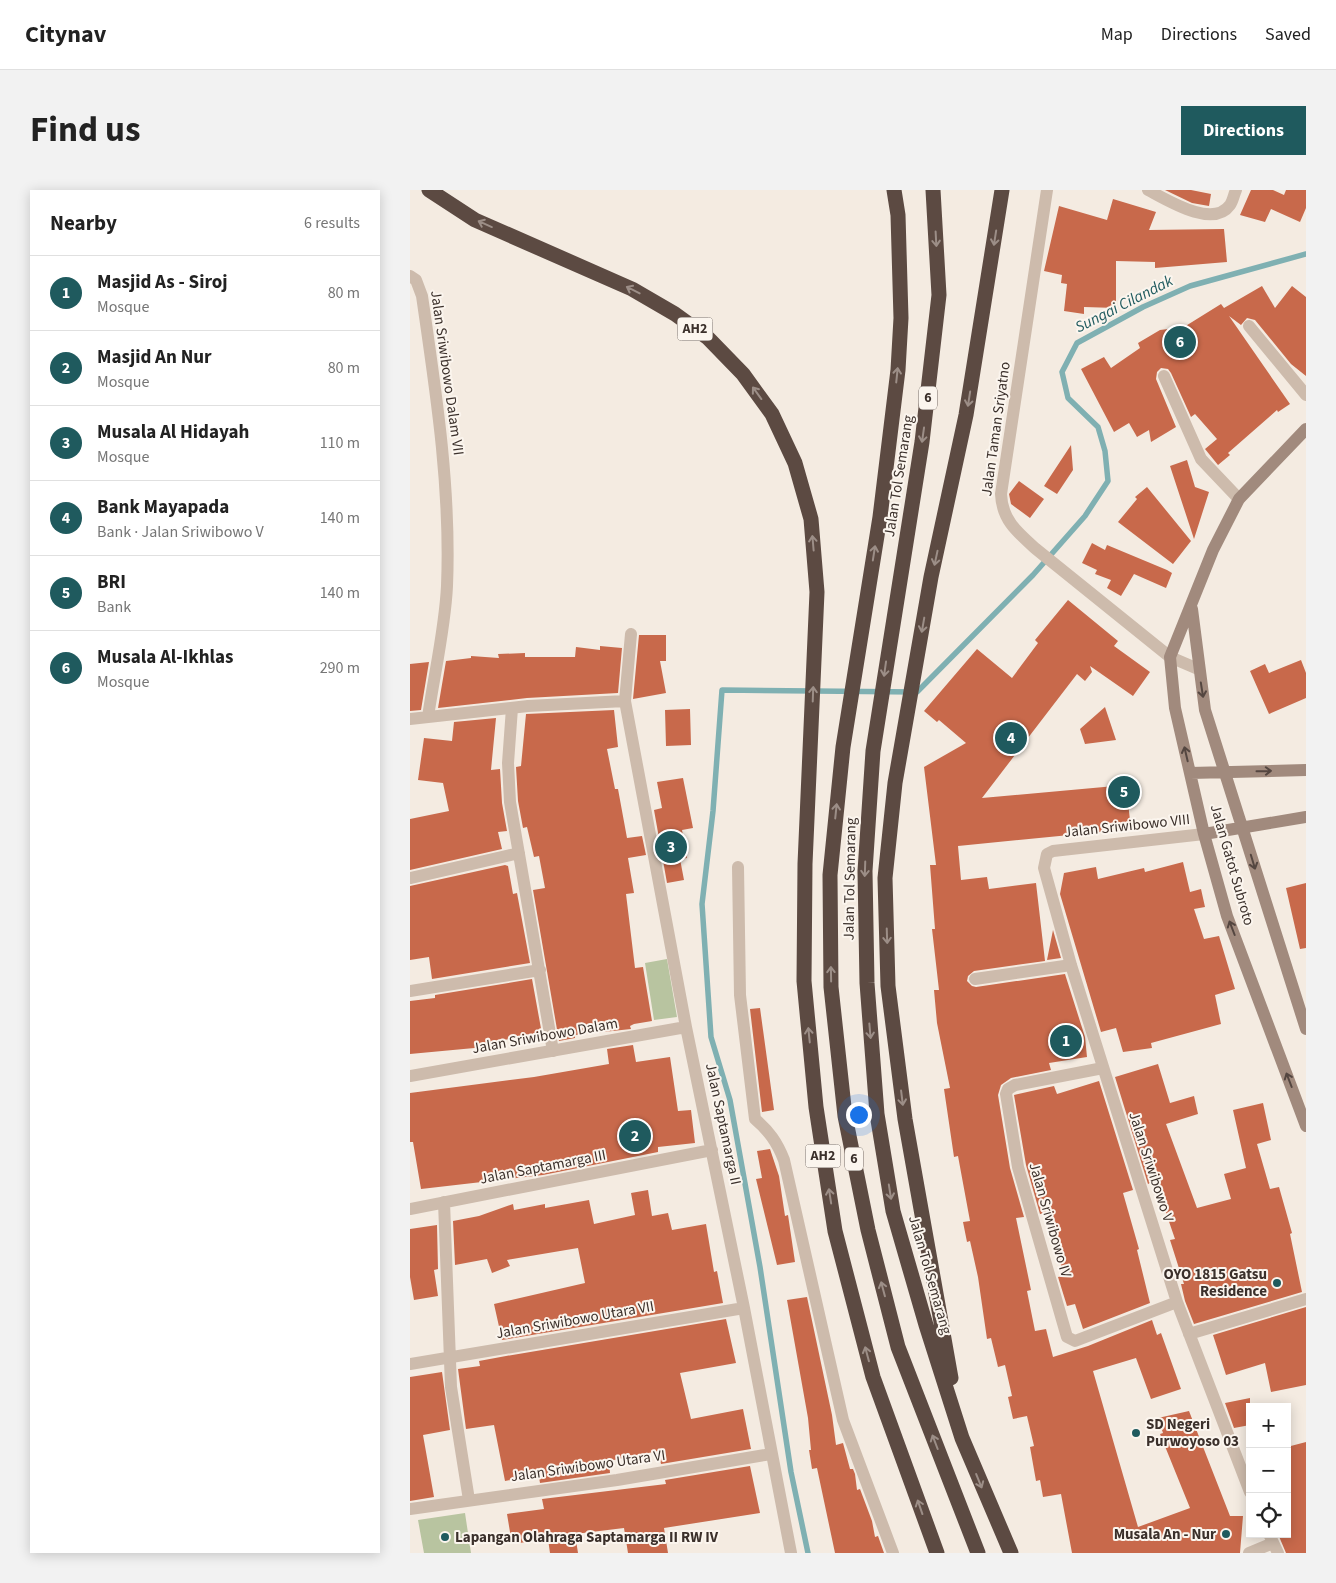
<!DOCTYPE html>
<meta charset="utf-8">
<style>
:root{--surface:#fff;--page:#f2f2f2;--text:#222;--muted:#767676;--line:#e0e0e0;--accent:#1f5a5e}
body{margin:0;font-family:"Source Sans 3",sans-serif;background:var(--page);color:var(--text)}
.controls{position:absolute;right:15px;bottom:15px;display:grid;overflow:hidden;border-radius:0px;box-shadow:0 2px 12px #0003}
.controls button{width:45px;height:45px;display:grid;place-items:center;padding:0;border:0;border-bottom:1px solid var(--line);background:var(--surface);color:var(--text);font:25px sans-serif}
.you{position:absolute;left:448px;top:924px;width:18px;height:18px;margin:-12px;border:4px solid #fff;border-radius:50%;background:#1a73e8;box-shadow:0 0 0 8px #1a73e833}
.badge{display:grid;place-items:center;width:32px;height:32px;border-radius:50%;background:var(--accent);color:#fff;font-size:16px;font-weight:700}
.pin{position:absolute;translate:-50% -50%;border:2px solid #fff;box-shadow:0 1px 5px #0006}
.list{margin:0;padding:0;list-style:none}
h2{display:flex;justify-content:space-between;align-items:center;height:65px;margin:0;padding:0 20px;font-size:21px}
h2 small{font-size:16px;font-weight:400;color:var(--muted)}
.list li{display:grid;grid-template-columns:32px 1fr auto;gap:15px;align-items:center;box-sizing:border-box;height:75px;padding:0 20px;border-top:1px solid var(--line)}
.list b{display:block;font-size:19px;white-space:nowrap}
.list p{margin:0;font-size:16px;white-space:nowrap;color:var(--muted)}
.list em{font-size:16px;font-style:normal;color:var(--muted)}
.icon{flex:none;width:28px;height:28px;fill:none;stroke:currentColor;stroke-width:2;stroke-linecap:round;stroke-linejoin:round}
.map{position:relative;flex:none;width:896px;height:1363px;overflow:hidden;border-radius:0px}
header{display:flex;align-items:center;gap:30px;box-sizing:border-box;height:70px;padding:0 25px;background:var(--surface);border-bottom:1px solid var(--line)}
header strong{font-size:24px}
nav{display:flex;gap:28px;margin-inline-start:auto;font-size:18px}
.intro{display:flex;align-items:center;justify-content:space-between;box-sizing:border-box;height:120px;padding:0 30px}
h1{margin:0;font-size:35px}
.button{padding:12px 22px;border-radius:0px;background:var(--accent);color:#fff;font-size:18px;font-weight:700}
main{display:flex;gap:30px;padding:0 30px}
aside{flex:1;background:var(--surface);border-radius:0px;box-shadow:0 2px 12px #0003}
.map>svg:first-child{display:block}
.green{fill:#b8c4a0}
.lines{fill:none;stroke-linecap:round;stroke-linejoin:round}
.stream{stroke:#7fb0b2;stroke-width:5.5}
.building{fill:#c8694b}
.street{stroke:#cdbbac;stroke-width:12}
.secondary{stroke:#a18a7d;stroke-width:12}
.highway{stroke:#5c4a42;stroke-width:15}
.oneway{stroke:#9c8e87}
.oneway2{stroke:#544640}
.poi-dot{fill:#1f5a5e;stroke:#fbf5ee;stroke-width:2}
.labels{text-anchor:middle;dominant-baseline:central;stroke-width:4;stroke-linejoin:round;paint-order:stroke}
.shield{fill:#fbf5ee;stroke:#756b66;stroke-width:1}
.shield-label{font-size:14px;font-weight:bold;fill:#3b302b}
.street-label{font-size:15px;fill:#3b302b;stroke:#fbf5ee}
.poi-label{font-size:15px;font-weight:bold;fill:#3b302b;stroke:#fbf5ee;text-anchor:end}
.water-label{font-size:16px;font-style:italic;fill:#1f5a5e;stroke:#fbf5ee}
</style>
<header>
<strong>Citynav</strong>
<nav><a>Map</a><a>Directions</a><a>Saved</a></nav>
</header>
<div class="intro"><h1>Find us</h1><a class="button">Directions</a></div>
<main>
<aside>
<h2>Nearby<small>6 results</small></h2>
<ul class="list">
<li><span class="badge">1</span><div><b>Masjid As - Siroj</b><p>Mosque</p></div><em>80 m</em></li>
<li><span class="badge">2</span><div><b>Masjid An Nur</b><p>Mosque</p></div><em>80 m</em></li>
<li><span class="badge">3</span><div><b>Musala Al Hidayah</b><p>Mosque</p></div><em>110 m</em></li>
<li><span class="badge">4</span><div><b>Bank Mayapada</b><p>Bank · Jalan Sriwibowo V</p></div><em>140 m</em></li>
<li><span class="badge">5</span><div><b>BRI</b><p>Bank</p></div><em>140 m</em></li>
<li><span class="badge">6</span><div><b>Musala Al-Ikhlas</b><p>Mosque</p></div><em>290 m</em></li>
</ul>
</aside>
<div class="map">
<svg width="896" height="1363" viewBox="0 0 896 1363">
<rect width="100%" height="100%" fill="#f4ebe1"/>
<path class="green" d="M257,769L267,827L244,830L235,773Z
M55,1323L61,1363H14L8,1330Z"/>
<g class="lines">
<path class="stream" d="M398,1363L381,1282L350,1077L320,910L301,847L292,714L303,621L312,500L507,502L623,385L675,326L698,291L695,261L688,237L658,208L652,182L667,153L733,117L780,96L896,64"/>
</g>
<path class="building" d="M755,0H781L801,4L799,16L782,13Z
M841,0H863L874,5L876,0H896V18L890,32L861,19L855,32L830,25Z
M703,9L746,22L739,40L814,39L817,72L745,78V72L706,71V118L674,117V124L654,121L657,94L651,93L652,85L634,81L649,16L697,30Z
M852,96L865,118L882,96L896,107V186L881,174L845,130L837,128L831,135L819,126L880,214L868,222L867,220L818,263L820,265L808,275L795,259L807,249L785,224L781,227L761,183L758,179L751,178L747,182L746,189L766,237L741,252L739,240L727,247L719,233L704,242L671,179L694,167L701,178L730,158L728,153L750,140L774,137L811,114L814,118Z
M661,255L663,280L647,304L634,296Z
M777,270L785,297L799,302L784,349L760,276Z
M609,291L634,309L620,328L601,314L599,304Z
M737,297L781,351L763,374L708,332L727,309L725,307Z
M682,353L695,360L697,355L757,380L762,383L756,398L724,384L711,406L697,398L701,390L685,384L687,380L672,373Z
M658,410L708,451L704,456L740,482L723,506L680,476L682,482L675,491L667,484L572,608L716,595L721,639L548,656L551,690L577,687L579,699L626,693L635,771L564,781L558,786L557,791L562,796L566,797L655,784L675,847L677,867L639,873L641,880L601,888L591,895L588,905L600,978L614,1027L606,1028L621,1100L617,1101L625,1141L636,1139L643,1167L678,1156L742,1130L747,1145L751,1143L771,1199L741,1209L726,1168L683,1181L728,1337L780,1318L750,1244L753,1243L748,1228L779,1221L820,1326H833L830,1363H662L651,1304L633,1307L630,1290L626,1291L620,1257L624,1256L617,1226L603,1229L598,1207L602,1206L595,1175L588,1177L581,1148L577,1149L568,1087L560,1051L557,1052L553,1032L560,1031L548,966L544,967L534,899L540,898L527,833L524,800H529L522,739H525L520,675H526L514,577L556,553L529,530L527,532L514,521L567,459L602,488L628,453L625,450Z
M229,445H256V471H250L256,503L223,509Z
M190,456L212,458L208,503L117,508L28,518L36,471L61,468V466L89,468L88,464L115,463V467H165L166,457L190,460Z
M891,470L896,483V508L859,524L840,481L855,474L859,483Z
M19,472L11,520L0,521V474Z
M695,517L706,550L675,554L670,539Z
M280,519L281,555L256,556L255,520Z
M204,520L208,557L197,559L205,599H208L217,648L232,646L236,665L218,668L224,703L216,704L225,778L233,777L242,831L224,834L220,836L221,839L165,845V848L149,851L123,700L135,698L129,666L124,667L117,637L113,638L108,611L106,577L111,576L116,524Z
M86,528L81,580L90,579L92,613L97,641L88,642L92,659L0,680V629L39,621L33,593L8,590L14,548L42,551L44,532Z
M273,588L283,638L272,640L277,668L270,669L274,690L257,693L244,620L252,618L247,592Z
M773,672L780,702L791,699L795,717L784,719L794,749L809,746L825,799L805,805L811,834L741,853L742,858L713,862L706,838L691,842L650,704L654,683L686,677L688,689L734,678L735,682Z
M95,675L98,676L103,704L107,703L120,773L22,789L19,767L0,770V696Z
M896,693V758L890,759L876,698Z
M643,740L651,768L637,770Z
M122,789L132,844L74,853L75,857L0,864V811L25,808V805Z
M350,818L364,920L352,922L340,819Z
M223,855L226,872L260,867L268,921L281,920L285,953L248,957V962L133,985L11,999L3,952H0V903L124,887L199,874L197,859Z
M748,874L760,913L784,906L788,924L756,934L787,1018L821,1009L814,984L836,978L823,920L853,913L861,950L847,954L860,999L869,997L882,1043L880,1044L892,1102L784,1134L775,1111L771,1094H774L760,1050L765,1049L745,991L738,994L705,887Z
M689,891L723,1000L713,1003L729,1059L727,1060L740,1113L673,1139L665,1114L657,1116L648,1087L653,1086L646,1049L639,1023L630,1024L616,975L604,905L644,896L647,904Z
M360,959L369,986L375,1026L378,1025L385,1072L367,1075L346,989L352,988L347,961Z
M238,1000L242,1026L258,1023L262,1040L296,1034L304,1082L307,1081L313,1113L92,1150L84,1114L175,1093L168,1058L97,1070L100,1076L82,1083L77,1069L45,1075L43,1031L69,1026L103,1014L104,1020L135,1014V1018L179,1010L184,1034L225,1025L221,1003Z
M27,1035L28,1079L24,1080L28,1106L4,1110L0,1087V1039Z
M397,1107L422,1225L426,1255L433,1253L440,1279H443L445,1284L447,1300L450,1299L462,1331L465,1347L468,1346L474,1363H425L407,1278L402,1279L399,1260H401L398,1228L377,1110Z
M896,1117V1195L861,1202L855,1173L816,1185L803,1145Z
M316,1129L326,1173L270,1183L281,1229L333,1219L341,1259L251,1274L248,1261L199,1271L200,1283L130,1293L129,1287L123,1286L95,1291L84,1235L56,1239L48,1179L70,1176L69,1171L96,1166Z
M32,1182L40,1240L13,1245L24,1307L0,1311V1187Z
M840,1208V1235L824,1238L815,1213Z
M896,1252V1363H876L868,1344H877V1257Z
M340,1276L350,1323L254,1338L258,1363H218L214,1338L165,1344L168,1363H140L138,1349L102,1354L97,1324L134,1319L132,1309L256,1294L255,1290Z"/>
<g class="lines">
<path class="street" d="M637,0L591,304C592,330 607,342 626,359L760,467L788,479
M738,0C757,10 803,39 820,15C823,11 824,4 826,0
M0,86L6,90L12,106C26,202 41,299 37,396C35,439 24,485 18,527
M839,136L896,205
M754,186L791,269L829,309
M221,444L215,511L276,837L334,1118L381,1363
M102,518L98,573L100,612L143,861
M0,529L118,516L215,511
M794,644L643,661L637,664L634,678L661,775L767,1112L840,1302
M328,677L330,805L345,929C359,941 367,952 374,970L433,1230L483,1363
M1,688L109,663
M565,789L661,775
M0,801L130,780
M693,878L605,895L598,899L596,904L608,977L657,1147L665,1151L767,1112
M0,886L276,837
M34,1012L41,1197L59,1310
M0,1019L302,960
M779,1144L896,1109
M0,1174L334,1118
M0,1319L207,1290L361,1264
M859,1344L868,1363
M839,1363L863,1353"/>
<path class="secondary" d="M896,239L829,309L803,360L760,467L765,518L794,644L817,726L896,936
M782,419L795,520L896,839
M780,583L896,580
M794,644L896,627"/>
<path class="highway" d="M19,0L65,30L222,99L265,124L298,148L333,184L362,224L385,273L401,329L407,402L395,674L394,791L406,917L425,1041L463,1187L527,1363
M484,0L488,25L491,128L488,180L470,327L433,557L420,685L421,797L435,926L458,1040L488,1157L568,1363
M523,0L529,105L512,252L463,561L455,681L457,793L467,924L483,1021L516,1135L552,1248L601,1363
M541,1188L495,929L478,796L475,688L485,593L521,387L556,225L592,0"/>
</g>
<defs><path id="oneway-shaft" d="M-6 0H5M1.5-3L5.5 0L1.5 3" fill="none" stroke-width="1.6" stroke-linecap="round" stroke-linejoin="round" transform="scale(1.25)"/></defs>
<g class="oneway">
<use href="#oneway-shaft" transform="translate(75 34) rotate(-156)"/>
<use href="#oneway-shaft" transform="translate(585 48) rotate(99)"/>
<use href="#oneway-shaft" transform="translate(526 49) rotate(87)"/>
<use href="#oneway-shaft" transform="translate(223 100) rotate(-153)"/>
<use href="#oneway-shaft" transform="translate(487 185) rotate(-84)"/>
<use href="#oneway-shaft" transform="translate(347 203) rotate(-126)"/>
<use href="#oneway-shaft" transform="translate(559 209) rotate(99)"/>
<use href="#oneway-shaft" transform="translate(513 245) rotate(98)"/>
<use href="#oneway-shaft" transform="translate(403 353) rotate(-95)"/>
<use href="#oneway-shaft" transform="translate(464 363) rotate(-81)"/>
<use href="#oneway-shaft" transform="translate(526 368) rotate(102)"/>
<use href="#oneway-shaft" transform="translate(513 435) rotate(100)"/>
<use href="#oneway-shaft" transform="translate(475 479) rotate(98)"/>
<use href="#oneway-shaft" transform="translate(403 504) rotate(-88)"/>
<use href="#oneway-shaft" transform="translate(426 621) rotate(-84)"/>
<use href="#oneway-shaft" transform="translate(455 679) rotate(92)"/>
<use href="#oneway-shaft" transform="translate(477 746) rotate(88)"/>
<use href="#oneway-shaft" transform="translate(421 784) rotate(-91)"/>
<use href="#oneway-shaft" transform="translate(460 841) rotate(85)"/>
<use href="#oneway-shaft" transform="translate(399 845) rotate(-96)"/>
<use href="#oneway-shaft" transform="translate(492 908) rotate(83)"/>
<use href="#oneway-shaft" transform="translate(480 1002) rotate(81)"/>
<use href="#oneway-shaft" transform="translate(420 1006) rotate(-99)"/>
<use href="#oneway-shaft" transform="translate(473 1099) rotate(-105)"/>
<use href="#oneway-shaft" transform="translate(457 1164) rotate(-105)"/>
<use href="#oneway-shaft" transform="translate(525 1252) rotate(-111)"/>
<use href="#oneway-shaft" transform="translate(569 1291) rotate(68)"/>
<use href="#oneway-shaft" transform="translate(510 1317) rotate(-109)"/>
</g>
<g class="oneway2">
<use href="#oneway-shaft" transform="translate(792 500) rotate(81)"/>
<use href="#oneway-shaft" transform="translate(776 564) rotate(-103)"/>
<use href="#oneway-shaft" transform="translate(854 581) rotate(-1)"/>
<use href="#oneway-shaft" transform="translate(843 672) rotate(73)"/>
<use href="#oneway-shaft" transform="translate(822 738) rotate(-111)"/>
<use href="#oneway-shaft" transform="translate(879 890) rotate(-111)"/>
</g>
<g class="poi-dot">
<circle cx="867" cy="1093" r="5"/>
<circle cx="726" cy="1243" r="5"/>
<circle cx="816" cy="1344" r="5"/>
<circle cx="35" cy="1347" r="5"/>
</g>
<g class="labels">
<g class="shield">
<rect x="267.5" y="127.5" width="35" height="23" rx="4"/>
<rect x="509" y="196.5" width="18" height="23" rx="4"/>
<rect x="395.5" y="954.5" width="35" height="23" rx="4"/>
<rect x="435" y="957.5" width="18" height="23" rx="4"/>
</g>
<g class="shield-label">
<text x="285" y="139">AH2</text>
<text x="518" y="208">6</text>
<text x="413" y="966">AH2</text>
<text x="444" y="969">6</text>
</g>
<g class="street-label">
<text transform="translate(37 183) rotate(82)">Jalan Sriwibowo Dalam VII</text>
<text transform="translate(586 239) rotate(-82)">Jalan Taman Sriyatno</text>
<text transform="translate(489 286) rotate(-81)">Jalan Tol Semarang</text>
<text transform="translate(717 636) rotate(-6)">Jalan Sriwibowo VIII</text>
<text transform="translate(822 675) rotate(74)">Jalan Gatot Subroto</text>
<text transform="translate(440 689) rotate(-89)">Jalan Tol Semarang</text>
<text transform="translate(135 846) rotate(-10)">Jalan Sriwibowo Dalam</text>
<text transform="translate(313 934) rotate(78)">Jalan Saptamarga II</text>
<text transform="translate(133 977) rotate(-11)">Jalan Saptamarga III</text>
<text transform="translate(741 977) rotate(72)">Jalan Sriwibowo V</text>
<text transform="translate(640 1030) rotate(74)">Jalan Sriwibowo IV</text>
<text transform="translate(520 1085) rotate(74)">Jalan Tol Semarang</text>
<text transform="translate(165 1130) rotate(-10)">Jalan Sriwibowo Utara VII</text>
<text transform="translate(178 1276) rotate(-8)">Jalan Sriwibowo Utara VI</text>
</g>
<g class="poi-label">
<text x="857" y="1084">OYO 1815 Gatsu<tspan x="857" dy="17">Residence</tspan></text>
<text x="736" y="1234" text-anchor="start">SD Negeri<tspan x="736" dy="17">Purwoyoso 03</tspan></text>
<text x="806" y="1344">Musala An - Nur</text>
<text x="45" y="1347" text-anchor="start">Lapangan Olahraga Saptamarga II RW IV</text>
</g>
<g class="water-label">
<text transform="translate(714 114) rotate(-27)">Sungai Cilandak</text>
</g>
</g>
</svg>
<div class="controls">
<button>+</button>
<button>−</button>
<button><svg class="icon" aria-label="locate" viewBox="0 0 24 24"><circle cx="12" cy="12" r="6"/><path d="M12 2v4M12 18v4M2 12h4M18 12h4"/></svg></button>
</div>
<div class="you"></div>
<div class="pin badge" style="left:656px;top:851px">1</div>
<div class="pin badge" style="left:225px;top:946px">2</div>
<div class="pin badge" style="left:261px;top:657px">3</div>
<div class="pin badge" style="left:601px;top:548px">4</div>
<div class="pin badge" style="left:714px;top:602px">5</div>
<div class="pin badge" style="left:770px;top:152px">6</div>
</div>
</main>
